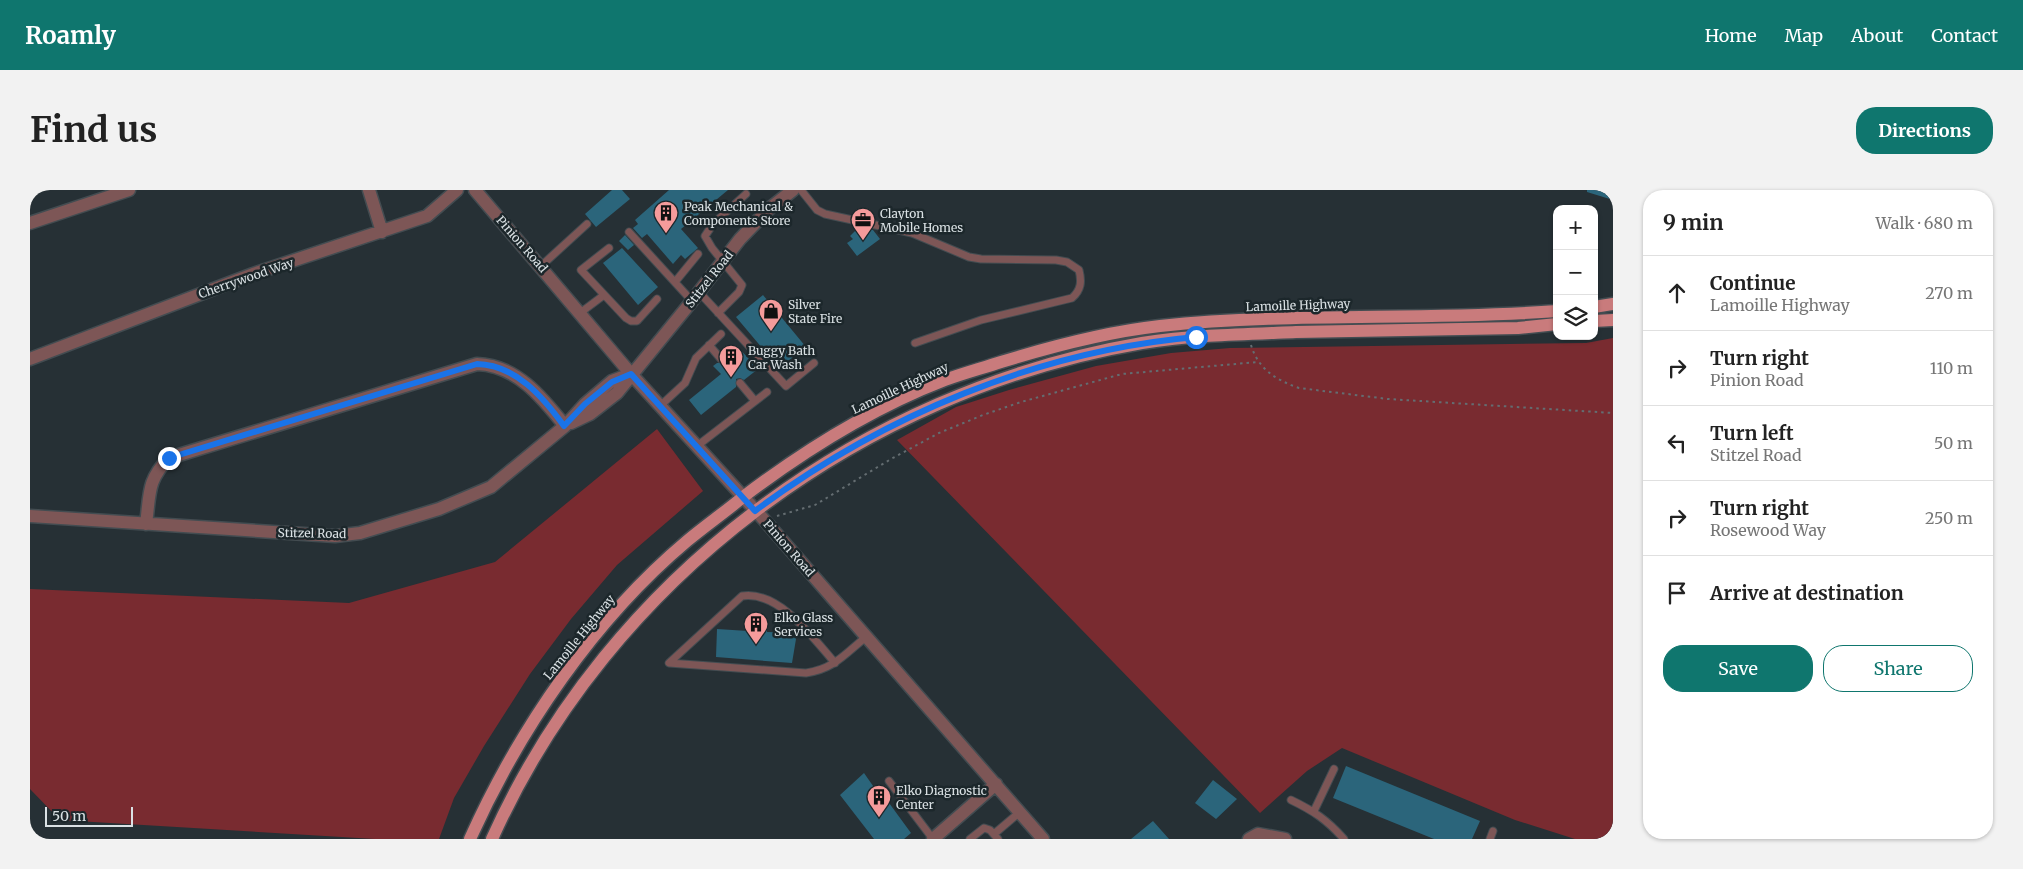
<!DOCTYPE html>
<meta charset="utf-8">
<style>
:root{--surface:#fff;--page:#f2f2f2;--text:#222;--muted:#767676;--line:#e0e0e0;--accent:#0f766e}
body{margin:0;font-family:Merriweather,serif;background:var(--page);color:var(--text)}
.controls{position:absolute;right:15px;top:15px;display:grid;overflow:hidden;border-radius:10px;box-shadow:0 1px 4px #0004}
.controls button{width:45px;height:45px;display:grid;place-items:center;padding:0;border:0;border-bottom:1px solid var(--line);background:var(--surface);color:var(--text);font:25px sans-serif}
.scale{position:absolute;left:15px;bottom:12px;width:88px;box-sizing:border-box;padding-left:5px;border:2px solid #dae1e4;border-top:0;font-size:14px;line-height:18px;white-space:nowrap;color:#dae1e4;-webkit-text-stroke:4px #1c272b;paint-order:stroke}
.stop{position:absolute;width:15px;height:15px;margin:-11px;border:4px solid #1a73e8;border-radius:50%;background:#fff}
.stop.end{background:#1a73e8;border-color:#fff;box-shadow:0 1px 5px #0008}
.list{margin:0;padding:0;list-style:none}
h2{display:flex;justify-content:space-between;align-items:center;height:65px;margin:0;padding:0 20px;font-size:21px}
h2 small{font-size:16px;font-weight:400;color:var(--muted)}
.list li{display:grid;grid-template-columns:32px 1fr auto;gap:15px;align-items:center;box-sizing:border-box;height:75px;padding:0 20px;border-top:1px solid var(--line)}
.list b{display:block;font-size:19px;white-space:nowrap}
.list p{margin:0;font-size:16px;white-space:nowrap;color:var(--muted)}
.list em{font-size:16px;font-style:normal;color:var(--muted)}
.actions{display:flex;gap:10px;padding:15px 20px}
.actions a{flex:1;padding:11px 0;border:1px solid var(--accent);border-radius:20px;text-align:center;font-size:18px;color:var(--accent)}
.actions .main{background:var(--accent);color:#fff}
.icon{flex:none;width:28px;height:28px;fill:none;stroke:currentColor;stroke-width:2;stroke-linecap:round;stroke-linejoin:round}
.map{position:relative;flex:none;width:1583px;height:649px;overflow:hidden;border-radius:20px}
header{display:flex;align-items:center;gap:30px;box-sizing:border-box;height:70px;padding:0 25px;background:var(--accent);color:#fff}
header strong{font-size:24px}
nav{display:flex;gap:28px;margin-inline-start:auto;font-size:18px}
.intro{display:flex;align-items:center;justify-content:space-between;box-sizing:border-box;height:120px;padding:0 30px}
h1{margin:0;font-size:35px}
.button{padding:12px 22px;border-radius:20px;background:var(--accent);color:#fff;font-size:18px;font-weight:700}
main{display:flex;gap:30px;padding:0 30px}
aside{flex:1;background:var(--surface);border-radius:20px;box-shadow:0 1px 4px #0004}
.map>svg:first-child{display:block}
.green{fill:#792b30}
.building{fill:#2b657b}
.lines{fill:none;stroke-linecap:round;stroke-linejoin:round}
.lane-casing{stroke:#434c51;stroke-width:9}
.street-casing{stroke:#434c51;stroke-width:15}
.primary-casing{stroke:#434c51;stroke-width:15}
.path{stroke:#646d71;stroke-width:2;stroke-dasharray:2.5 4;stroke-linecap:butt}
.lane{stroke:#7d5656;stroke-width:7}
.street{stroke:#7d5656;stroke-width:12}
.primary{stroke:#c97b7c;stroke-width:12}
.route{stroke:#1a73e8;stroke-width:6}
.labels{text-anchor:middle;dominant-baseline:central;stroke-width:5;stroke-linejoin:round;paint-order:stroke}
.poi-label{font-size:12px;fill:#dae1e4;stroke:#1c272b;text-anchor:start}
.street-label{font-size:12px;fill:#dae1e4;stroke:#1c272b}
</style>
<header>
<strong>Roamly</strong>
<nav><a>Home</a><a>Map</a><a>About</a><a>Contact</a></nav>
</header>
<div class="intro"><h1>Find us</h1><a class="button">Directions</a></div>
<main>
<div class="map">
<svg width="1583" height="649" viewBox="0 0 1583 649">
<rect width="100%" height="100%" fill="#263035"/>
<path class="green" d="M1583,148V649H1545L1485,630L1312,558L1277,581L1230,623L867,250L926,217L979,200L1066,176L1141,163L1200,158L1556,153Z
M627,239L673,301L587,375L541,429L500,484L454,556L424,608L409,649H345L30,630L0,599V399L319,413L465,372Z"/>
<path class="building" d="M582,0H592L600,9L566,37L555,24Z
M639,0H698L651,39L668,58L655,69L651,65L643,74L617,44L612,48L603,38L608,34L605,30Z
M1557,0H1583V10L1557,2Z
M829,37L832,40L835,38L843,40L850,49L827,66L817,53L823,49L820,46Z
M595,45L604,55L598,60L589,51Z
M592,58L628,97L608,115L573,73Z
M733,105L776,157L749,178L706,127Z
M708,157L728,179L714,190L710,188L706,189V197L671,225L659,210L691,184L683,176L687,173H694L696,170L695,166Z
M718,430L737,431V442L767,443L762,473L686,467L687,439L718,441Z
M1316,576L1450,631L1442,649H1404L1303,608Z
M834,583L848,603L851,602L881,643L874,649H844L810,605Z
M1183,590L1207,609L1186,629L1165,613Z
M1123,631L1139,649H1101Z"/>
<g class="lines">
<defs>
<path id="lane" d="M771,0L787,20L795,24L882,43L939,67L951,69L1026,70L1037,72L1049,80C1052,92 1051,100 1042,108L951,130L885,153
M599,42L662,111
M579,58L551,80L596,128L601,131H607L627,109
M511,76L557,34
M645,92L668,64
M669,102L756,196L784,173
M550,123L574,105
M688,123L709,102L712,95L682,58L675,46L683,34L716,4
M679,155L691,169
M710,193L725,211
M630,216L655,193L666,168L691,144
M667,256L737,202
M805,473C784,449 749,400 712,406L639,473L776,483C804,479 815,464 836,447
M859,591L903,649
M1261,610C1284,621 1297,630 1314,649
M1284,621L1304,579
M964,644L990,622
M940,649L954,638L960,640L968,649
M1460,649L1463,641"/>
<path id="street" d="M339,0L352,42
M445,0L601,184L737,333L1013,649
M0,33L99,0
M0,169L223,84L397,26L427,0
M541,233L560,224L587,203L662,111L710,49L739,19L763,0
M0,326L305,346L330,343L409,319L461,297L535,236L555,214L582,191L601,184
M116,334C120,304 117,290 139,268L447,174C486,175 512,207 535,236
M903,649L966,594
M1219,649L1228,644L1255,649"/>
<path id="primary" d="M1564,117L1583,114
M1564,131L1583,130
M440,649C489,540 564,429 657,351C675,336 695,322 713,307C775,260 842,218 915,190C934,183 953,178 971,172C1023,156 1076,142 1130,136C1262,122 1395,131 1527,121
M462,649C579,388 831,201 1112,153C1163,145 1214,144 1266,142C1340,140 1414,139 1488,138L1527,134"/>
</defs>
<use href="#lane" class="lane-casing"/>
<use href="#street" class="street-casing"/>
<use href="#primary" class="primary-casing"/>
<path class="path" d="M1221,155C1228,179 1246,190 1269,198L1358,209L1583,223
M747,326L785,315L861,269L909,243L953,225L991,212L1092,184L1228,172"/>
<use href="#lane" class="lane"/>
<use href="#street" class="street"/>
<use href="#primary" class="primary"/>
</g>
<g class="lines">
<path class="route" d="M139,268L447,174C486,175 513,207 534,236L555,214L582,192L601,184L725,321C852,226 1007,161 1166,147"/>
</g>
<defs>
<symbol id="building-pin" viewBox="-11 -11 22 30"><path d="M0 17L-7.5 6A9.5 9.5 0 1 1 7.5 6Z" fill="#f59b9b" stroke="#1c272b"/><path d="M-4-6H4V6H1V3H-1V6H-4ZM-2.5-4.3h1.7v1.8h-1.7ZM.8-4.3h1.7v1.8H.8ZM-2.5-1h1.7V.8h-1.7ZM.8-1h1.7V.8H.8Z" fill="#111"/></symbol>
<symbol id="office-pin" viewBox="-11 -11 22 30"><path d="M0 17L-7.5 6A9.5 9.5 0 1 1 7.5 6Z" fill="#f59b9b" stroke="#1c272b"/><path d="M-6-3h4V-5.5h4V-3h4V5H-6ZM-1-4.5V-3h2v-1.5ZM-6 0V1H6V0Z" fill="#111"/></symbol>
<symbol id="shop-pin" viewBox="-11 -11 22 30"><path d="M0 17L-7.5 6A9.5 9.5 0 1 1 7.5 6Z" fill="#f59b9b" stroke="#1c272b"/><path d="M-5-2.5h2.3a2.7 3.5 0 0 1 5.4 0H5L5.5 6h-11ZM-1.5-2.5h3a1.5 2.3 0 0 0-3 0Z" fill="#111"/></symbol>
</defs>
<g fill-rule="evenodd">
<use href="#building-pin" x="622" y="9" width="28" height="38"/>
<use href="#office-pin" x="819" y="16" width="28" height="38"/>
<use href="#shop-pin" x="727" y="107" width="28" height="38"/>
<use href="#building-pin" x="687" y="153" width="28" height="38"/>
<use href="#building-pin" x="712" y="420" width="28" height="38"/>
<use href="#building-pin" x="835" y="593" width="28" height="38"/>
</g>
<g class="labels">
<g class="poi-label">
<text x="654" y="16">Peak Mechanical &amp;<tspan x="654" dy="14">Components Store</tspan></text>
<text x="850" y="23">Clayton<tspan x="850" dy="14">Mobile Homes</tspan></text>
<text x="758" y="114">Silver<tspan x="758" dy="14">State Fire</tspan></text>
<text x="718" y="160">Buggy Bath<tspan x="718" dy="14">Car Wash</tspan></text>
<text x="744" y="427">Elko Glass<tspan x="744" dy="14">Services</tspan></text>
<text x="866" y="600">Elko Diagnostic<tspan x="866" dy="14">Center</tspan></text>
</g>
<g class="street-label">
<text transform="translate(492 54) rotate(49)">Pinion Road</text>
<text transform="translate(216 88) rotate(-19)">Cherrywood Way</text>
<text transform="translate(679 89) rotate(-52)">Stitzel Road</text>
<text transform="translate(1268 115) rotate(-2)">Lamoille Highway</text>
<text transform="translate(870 198) rotate(-25)">Lamoille Highway</text>
<text transform="translate(282 343) rotate(1)">Stitzel Road</text>
<text transform="translate(759 358) rotate(49)">Pinion Road</text>
<text transform="translate(549 447) rotate(-51)">Lamoille Highway</text>
</g>
</g>
</svg>
<div class="controls">
<button>+</button>
<button>−</button>
<button><svg class="icon" aria-label="layers" viewBox="0 0 24 24"><path d="M12 4l9 5-9 5-9-5zM3 14l9 5 9-5"/></svg></button>
</div>
<div class="scale">50 m</div>
<div class="stop" style="left:1166px;top:147px"></div>
<div class="stop end" style="left:139px;top:268px"></div>
</div>
<aside>
<h2>9 min<small>Walk · 680 m</small></h2>
<ul class="list">
<li><svg class="icon" aria-label="ahead" viewBox="0 0 24 24"><path d="M12 20V5M6 11l6-6 6 6"/></svg><div><b>Continue</b><p>Lamoille Highway</p></div><em>270 m</em></li>
<li><svg class="icon" aria-label="right" viewBox="0 0 24 24"><path d="M7 20v-9h11M14 6l5 5-5 5"/></svg><div><b>Turn right</b><p>Pinion Road</p></div><em>110 m</em></li>
<li><svg class="icon" aria-label="left" viewBox="0 0 24 24"><path d="M17 20v-9H6M10 6l-5 5 5 5"/></svg><div><b>Turn left</b><p>Stitzel Road</p></div><em>50 m</em></li>
<li><svg class="icon" aria-label="right" viewBox="0 0 24 24"><path d="M7 20v-9h11M14 6l5 5-5 5"/></svg><div><b>Turn right</b><p>Rosewood Way</p></div><em>250 m</em></li>
<li><svg class="icon" aria-label="arrive" viewBox="0 0 24 24"><path d="M6 21V4h12l-3 4 3 4H6"/></svg><div><b>Arrive at destination</b></div></li>
</ul>
<div class="actions"><a class="main">Save</a><a>Share</a></div>
</aside>
</main>
